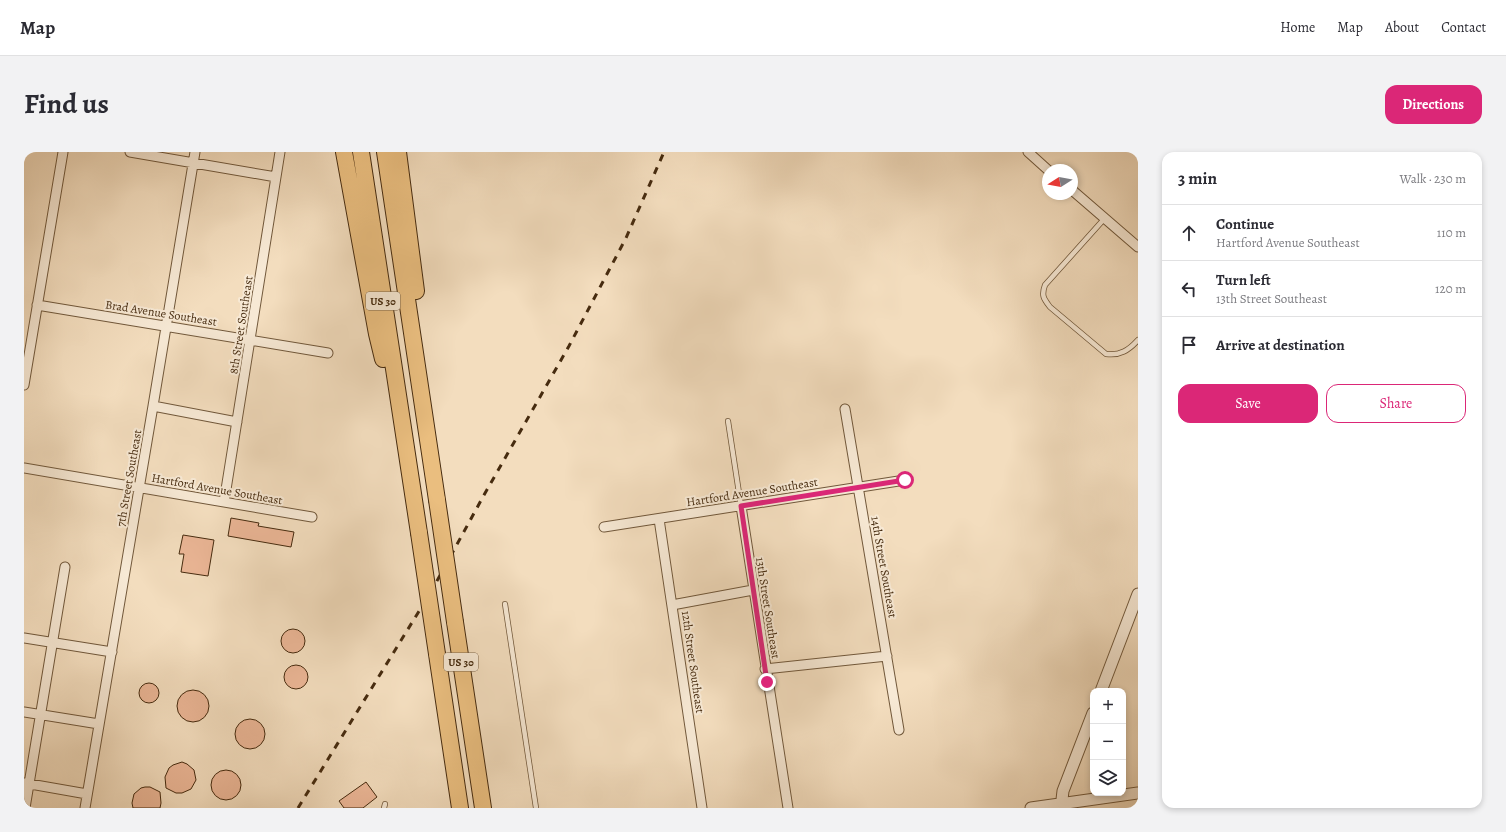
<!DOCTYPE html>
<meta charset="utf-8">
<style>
:root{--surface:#fff;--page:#f2f2f3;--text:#2b2b33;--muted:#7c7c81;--line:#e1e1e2;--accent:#db2777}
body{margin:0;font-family:Alegreya,serif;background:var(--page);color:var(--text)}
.controls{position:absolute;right:12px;bottom:12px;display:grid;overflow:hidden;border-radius:8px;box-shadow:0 2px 6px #0003}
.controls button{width:36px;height:36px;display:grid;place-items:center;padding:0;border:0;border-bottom:1px solid var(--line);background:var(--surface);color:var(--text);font:20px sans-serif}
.compass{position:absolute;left:1018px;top:12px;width:36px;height:36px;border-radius:50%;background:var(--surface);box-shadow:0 2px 6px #0003;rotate:259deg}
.stop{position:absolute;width:12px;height:12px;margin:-9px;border:3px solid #db2777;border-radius:50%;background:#fff}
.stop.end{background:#db2777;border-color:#fff;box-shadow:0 1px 4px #0008}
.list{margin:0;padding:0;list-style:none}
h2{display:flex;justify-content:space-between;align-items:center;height:52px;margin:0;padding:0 16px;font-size:17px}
h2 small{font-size:13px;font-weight:400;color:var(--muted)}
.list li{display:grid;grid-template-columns:26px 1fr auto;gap:12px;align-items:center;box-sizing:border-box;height:56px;padding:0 16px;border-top:1px solid var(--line)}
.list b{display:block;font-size:15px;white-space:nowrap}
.list p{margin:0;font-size:13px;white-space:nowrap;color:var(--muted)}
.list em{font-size:13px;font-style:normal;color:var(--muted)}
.actions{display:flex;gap:8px;padding:12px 16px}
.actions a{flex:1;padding:9px 0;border:1px solid var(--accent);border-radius:12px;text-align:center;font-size:14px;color:var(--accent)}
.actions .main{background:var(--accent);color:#fff}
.icon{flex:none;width:22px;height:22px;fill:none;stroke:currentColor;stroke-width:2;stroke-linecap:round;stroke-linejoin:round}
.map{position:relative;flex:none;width:1114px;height:656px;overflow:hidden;border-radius:12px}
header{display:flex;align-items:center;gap:24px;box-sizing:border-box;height:56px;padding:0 20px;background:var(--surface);border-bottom:1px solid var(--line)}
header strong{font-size:19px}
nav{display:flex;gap:22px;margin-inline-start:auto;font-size:14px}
.intro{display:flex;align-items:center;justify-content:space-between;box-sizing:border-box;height:96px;padding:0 24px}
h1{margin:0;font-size:28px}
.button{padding:10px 18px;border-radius:12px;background:var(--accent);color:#fff;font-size:14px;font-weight:700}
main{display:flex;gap:24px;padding:0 24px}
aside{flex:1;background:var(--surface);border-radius:12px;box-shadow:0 2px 6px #0003}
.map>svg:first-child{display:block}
.building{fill:#ebb696;stroke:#462b0f}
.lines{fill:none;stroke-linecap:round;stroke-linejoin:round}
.service-casing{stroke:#71583b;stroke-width:6}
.minor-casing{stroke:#71583b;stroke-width:11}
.tertiary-casing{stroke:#71583b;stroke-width:13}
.motorway-casing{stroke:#462b0f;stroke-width:18}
.service{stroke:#f7e9d5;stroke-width:4.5}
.minor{stroke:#f7e9d5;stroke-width:9}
.tertiary{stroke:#f7e9d5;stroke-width:11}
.motorway{stroke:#eabe7f;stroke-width:16}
.rail{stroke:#462b0f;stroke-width:3;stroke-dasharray:7 7;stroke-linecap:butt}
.motorway-bridge-casing{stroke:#462b0f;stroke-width:18;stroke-linecap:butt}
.motorway-bridge{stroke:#eabe7f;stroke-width:16}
.route{stroke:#db2777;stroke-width:5}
.labels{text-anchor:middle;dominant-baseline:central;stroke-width:4;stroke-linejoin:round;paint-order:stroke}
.shield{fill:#f7e9d5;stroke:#7b644a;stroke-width:1}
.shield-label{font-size:11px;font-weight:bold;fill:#462b0f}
.street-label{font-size:12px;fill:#462b0f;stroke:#f7e9d5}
</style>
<header>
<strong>Map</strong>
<nav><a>Home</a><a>Map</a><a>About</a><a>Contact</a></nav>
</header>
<div class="intro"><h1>Find us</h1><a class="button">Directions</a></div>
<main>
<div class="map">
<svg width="1114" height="656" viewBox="0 0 1114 656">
<rect width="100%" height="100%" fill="#f3ddbe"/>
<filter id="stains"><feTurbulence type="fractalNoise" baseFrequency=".005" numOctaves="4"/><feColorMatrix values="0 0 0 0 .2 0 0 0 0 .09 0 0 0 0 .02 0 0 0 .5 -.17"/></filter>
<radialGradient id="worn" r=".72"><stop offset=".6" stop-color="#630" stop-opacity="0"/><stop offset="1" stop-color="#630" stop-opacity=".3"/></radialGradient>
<path class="building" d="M207,366L235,371L234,374L270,380L267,395L204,384Z
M159,383L190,388L184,424L157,420L160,402H155Z
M257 489a12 12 0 1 1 24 0a12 12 0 1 1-24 0Z
M260 525a12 12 0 1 1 24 0a12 12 0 1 1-24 0Z
M115 541a10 10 0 1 1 20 0a10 10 0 1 1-20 0Z
M153 554a16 16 0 1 1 32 0a16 16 0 1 1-32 0Z
M211 582a15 15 0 1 1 30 0a15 15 0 1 1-30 0Z
M158,610L163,612L170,618L172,628L167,637L158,641H152L142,636L141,625L145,616L149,613Z
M187 633a15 15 0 1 1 30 0a15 15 0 1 1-30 0Z
M342,630L353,645L339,656H320L315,649Z
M121,635H126L136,640L137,651L136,656H109L108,651L110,642L117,636Z"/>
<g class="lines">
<defs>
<path id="service" d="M1081,66L1021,133C1017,144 1020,147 1026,155L1082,202C1096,204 1105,198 1114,188
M704,269L717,354
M481,452L512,656
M360,656L361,652"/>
<path id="minor" d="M106,0L252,25
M1004,0L1024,18
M1048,38L1114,95
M13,153L304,201
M0,233L39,0
M129,254L213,270
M821,257L875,578
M0,316L288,365
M200,350L256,0
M717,354L764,656
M635,367L678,656
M580,375L881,328
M648,453L729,438
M0,486L88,500
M741,517L863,504
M0,560L75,572
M0,631L63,642
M1,656L41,415
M61,656L129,254L171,0"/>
<path id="tertiary" d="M1077,539L1114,442
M1007,656L1114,641
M1037,656L1039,639L1069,561"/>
<path id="motorway" d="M320,0L353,182L359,207
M337,0L395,381
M361,0L413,348
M374,0L392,139
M431,470L459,656
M413,502L436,656"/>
</defs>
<use href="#service" class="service-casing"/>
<use href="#minor" class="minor-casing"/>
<use href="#tertiary" class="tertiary-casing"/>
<use href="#motorway" class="motorway-casing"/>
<use href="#service" class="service"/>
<use href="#minor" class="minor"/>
<use href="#tertiary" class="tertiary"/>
<use href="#motorway" class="motorway"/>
<path class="rail" d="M274,656L408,438L460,343L545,194L602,86L640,0"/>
<defs>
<path id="motorway-bridge" d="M413,348L431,470
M395,381L413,502"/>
</defs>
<use href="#motorway-bridge" class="motorway-bridge-casing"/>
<use href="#motorway-bridge" class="motorway-bridge"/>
</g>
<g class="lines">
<path class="route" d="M743,530L717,354L881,328"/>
</g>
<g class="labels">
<g class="shield">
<rect x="342" y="140" width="34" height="18" rx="3"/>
<rect x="420" y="501" width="34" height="18" rx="3"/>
</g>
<g class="shield-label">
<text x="359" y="149">US 30</text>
<text x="437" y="510">US 30</text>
</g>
<g class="street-label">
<text transform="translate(137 161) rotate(9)">Brad Avenue Southeast</text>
<text transform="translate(217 173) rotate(-81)">8th Street Southeast</text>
<text transform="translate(105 326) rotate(-80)">7th Street Southeast</text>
<text transform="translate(193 337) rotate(10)">Hartford Avenue Southeast</text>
<text transform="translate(728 340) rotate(-9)">Hartford Avenue Southeast</text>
<text transform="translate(860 415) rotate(80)">14th Street Southeast</text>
<text transform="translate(744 456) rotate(81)">13th Street Southeast</text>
<text transform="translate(669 510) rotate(82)">12th Street Southeast</text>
</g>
</g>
<rect width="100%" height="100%" filter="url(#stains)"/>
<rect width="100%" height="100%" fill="url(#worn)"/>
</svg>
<div class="controls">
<button>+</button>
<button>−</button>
<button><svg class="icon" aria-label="layers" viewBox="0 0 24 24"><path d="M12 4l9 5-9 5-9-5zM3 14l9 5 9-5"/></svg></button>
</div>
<svg class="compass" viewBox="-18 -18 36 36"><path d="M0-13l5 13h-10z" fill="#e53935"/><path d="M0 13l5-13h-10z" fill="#7c7c81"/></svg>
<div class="stop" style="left:881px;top:328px"></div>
<div class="stop end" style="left:743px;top:530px"></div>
</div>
<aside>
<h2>3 min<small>Walk · 230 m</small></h2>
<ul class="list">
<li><svg class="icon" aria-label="ahead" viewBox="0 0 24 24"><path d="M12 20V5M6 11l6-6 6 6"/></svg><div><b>Continue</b><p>Hartford Avenue Southeast</p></div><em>110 m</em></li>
<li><svg class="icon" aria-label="left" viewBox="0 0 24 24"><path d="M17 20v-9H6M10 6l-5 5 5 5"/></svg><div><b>Turn left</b><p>13th Street Southeast</p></div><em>120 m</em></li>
<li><svg class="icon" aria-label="arrive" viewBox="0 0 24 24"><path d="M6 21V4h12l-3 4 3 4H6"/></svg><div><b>Arrive at destination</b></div></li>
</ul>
<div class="actions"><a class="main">Save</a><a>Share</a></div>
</aside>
</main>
